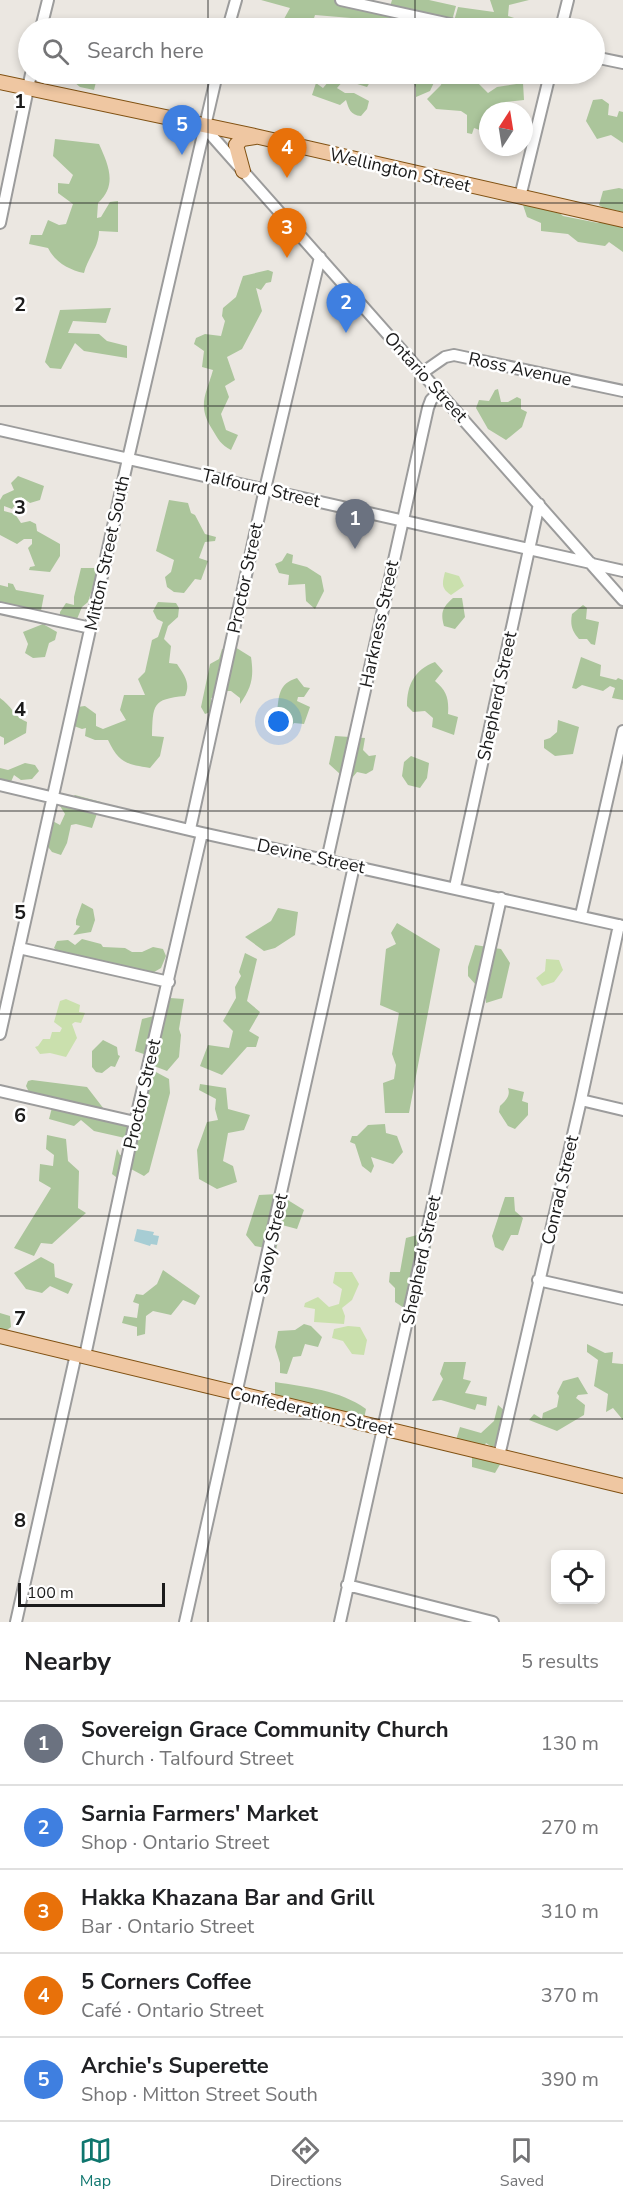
<!DOCTYPE html>
<meta charset="utf-8">
<style>
:root{--surface:#fff;--page:#f2f2f2;--text:#202124;--muted:#757577;--line:#e0e0e0;--accent:#0f766e}
body{margin:0;font-family:"Nunito Sans",sans-serif;background:var(--page);color:var(--text)}
.controls{position:absolute;right:18px;bottom:18px;display:grid;overflow:hidden;border-radius:12px;box-shadow:0 3px 9px #0003}
.controls button{width:54px;height:54px;display:grid;place-items:center;padding:0;border:0;border-bottom:2px solid var(--line);background:var(--surface);color:var(--text);font:30px sans-serif}
.compass{position:absolute;left:479px;top:102px;width:54px;height:54px;border-radius:50%;background:var(--surface);box-shadow:0 3px 9px #0003;rotate:12deg}
.scale{position:absolute;left:18px;bottom:15px;width:147px;box-sizing:border-box;padding-left:6px;border:3px solid #1b1b1b;border-top:0;font-size:16px;line-height:21px;white-space:nowrap;color:#1b1b1b;-webkit-text-stroke:4px #fff;paint-order:stroke}
.you{position:absolute;left:279px;top:722px;width:21px;height:21px;margin:-15px;border:4px solid #fff;border-radius:50%;background:#1a73e8;box-shadow:0 0 0 9px #1a73e833}
.badge{display:grid;place-items:center;width:39px;height:39px;border-radius:50%;background:var(--accent);color:#fff;font-size:20px;font-weight:700}
.pin{position:absolute;translate:-50% -50px;filter:drop-shadow(0 2px 3px #0008)}
.pin::after{content:'';position:absolute;top:32px;width:21px;height:18px;background:inherit;clip-path:polygon(0 0,100% 0,50% 100%)}
.list{margin:0;padding:0;list-style:none}
h2{display:flex;justify-content:space-between;align-items:center;height:78px;margin:0;padding:0 24px;font-size:26px}
h2 small{font-size:20px;font-weight:400;color:var(--muted)}
.list li{display:grid;grid-template-columns:39px 1fr auto;gap:18px;align-items:center;box-sizing:border-box;height:84px;padding:0 24px;border-top:2px solid var(--line)}
.list b{display:block;font-size:22px;white-space:nowrap}
.list p{margin:0;font-size:20px;white-space:nowrap;color:var(--muted)}
.list em{font-size:20px;font-style:normal;color:var(--muted)}
.icon{flex:none;width:33px;height:33px;fill:none;stroke:currentColor;stroke-width:2;stroke-linecap:round;stroke-linejoin:round}
.map{position:relative;flex:none;width:623px;height:1622px;overflow:hidden}
.search{position:absolute;background:var(--surface);box-shadow:0 3px 9px #0003;left:18px;right:18px;top:18px;height:66px;display:flex;align-items:center;gap:15px;box-sizing:border-box;padding:0 21px;border-radius:33px;color:var(--muted);font-size:22px}
.sheet{height:498px;background:var(--surface)}
nav{display:flex;justify-content:space-around;align-items:center;box-sizing:border-box;height:84px;border-top:2px solid var(--line);background:var(--surface);font-size:16px;color:var(--muted)}
nav a{display:grid;justify-items:center;gap:3px}
nav .on{color:var(--accent)}
.map>svg:first-child{display:block}
.grass{fill:#cae0ad}
.forest{fill:#abc59b}
.water{fill:#a7cdd4}
.lines{fill:none;stroke-linecap:round;stroke-linejoin:round}
.minor-casing{stroke:#9c9c9c;stroke-width:14}
.major-casing{stroke:#805112;stroke-width:16}
.minor{stroke:#fff;stroke-width:10}
.major{stroke:#efc7a2;stroke-width:14}
.grid{fill:none;stroke:#1b1b1b;stroke-width:1.5;stroke-opacity:0.55}
.labels{text-anchor:middle;dominant-baseline:central;stroke-width:5;stroke-linejoin:round;paint-order:stroke}
.street-label{font-size:18px;fill:#1b1b1b;stroke:#fff}
.grid-label{font-size:20px;text-anchor:middle;font-weight:bold;fill:#1b1b1b;stroke:#fff;stroke-width:5;stroke-linejoin:round;paint-order:stroke}
</style>
<div class="map">
<svg width="623" height="1622" viewBox="0 0 623 1622">
<rect width="100%" height="100%" fill="#ebe7e1"/>
<path class="grass" d="M445,572L459,576L464,586L451,595C441,588 442,584 445,572Z
M546,959L559,960L563,970L554,982L542,986L536,978L545,971Z
M66,999L80,1005L79,1012L85,1013L81,1023L75,1022L72,1024L77,1038L66,1057L50,1053L40,1054L35,1047L38,1046L43,1039H50L52,1032H60L62,1028L54,1022L60,1001Z
M335,1272H352L359,1284L352,1300L342,1308L345,1316L344,1324L314,1322L315,1309L304,1307L305,1303L318,1297L329,1307L339,1304L342,1289L333,1283Z
M348,1326L360,1327L367,1340L364,1355L352,1354L343,1341L332,1338L334,1329Z"/>
<path class="forest" d="M261,0H347L388,13L392,0H429L456,6L450,28H392L391,25L363,19L315,15L311,28H279L290,8Z
M490,0H529L509,5L508,16L545,28H452L458,7L494,12Z
M75,74H98L94,90L80,87L74,82Z
M335,74H375L367,87L354,83L356,75L345,79L337,88L345,93H354L369,101L367,109L361,116C350,115 349,109 346,100L340,105L312,95L316,83L323,88Z
M410,74H438L430,91L416,97V88Z
M444,74L476,81L488,93L497,87L523,83L524,100L505,102L506,105L515,111H488V133L474,128L472,134L467,133V115L461,111L436,109L427,99L441,85Z
M602,99L609,104L608,115L617,117L619,111L623,112V143L611,135L597,139L586,121L593,100Z
M55,139L99,144C108,164 118,185 98,203L97,218L101,217L110,202L118,201V232L99,231C99,247 88,257 84,273C69,270 55,262 48,248L29,244L31,235H42L48,220L59,225L66,224L73,204L58,193V183L69,184L73,175L53,156Z
M619,188L623,189V212L604,208L599,205L603,191Z
M522,202L555,209L563,216L598,223L604,220L623,224V252L609,242L605,246L578,242L568,234L541,231V223L527,217Z
M268,270L273,272L271,282L266,283L261,290L256,288L262,311L242,349L227,357L235,380L225,386L229,397L221,414L226,430L238,435L231,450C221,445 218,439 212,429C197,405 206,395 213,370L202,367L204,351L194,344L196,338L205,334L221,336L225,321L222,316L223,308L236,297L243,276Z
M111,308L106,323L73,321L68,333L99,334L107,341L127,346V358L84,351L75,343L61,369L50,368L45,362L60,310Z
M498,389L501,402H508L517,397L521,399V409L527,412L522,427L506,440L488,429L476,408L479,400L489,401L495,390Z
M18,476L44,486L40,500L30,503L21,497L12,509L4,506V511L15,514L21,523L30,521L36,524L37,531L60,544V556L50,572L29,570L30,567L35,566L28,548L32,544V539H24L17,544L0,535V500L3,495L14,490L11,483Z
M169,500L188,503L191,513L195,515L205,534L216,537L215,541L205,542L199,558L208,561L201,580L195,579L184,593L174,592L167,587L165,577L171,572L174,560L156,551Z
M287,553L293,555L292,563L307,567L321,576L324,591L315,609L306,601L305,584L288,585L289,575L279,573L275,564L282,561Z
M81,568H96V577L88,602L82,607L77,619L67,625L59,624L60,612L66,603L74,605V597Z
M8,583L13,584L16,590L44,595L40,616L0,607V585L8,587Z
M453,598H462L465,617L455,629L444,626C440,612 443,607 453,598Z
M158,602L176,603L179,608L178,617L168,626L164,639L171,646L169,663L177,664C184,675 191,683 185,696C152,699 153,705 152,736L164,737L160,756L150,768C126,764 119,763 108,740H95L85,736L86,728L82,729L74,726L73,716L77,707L85,706L96,714V726L103,729L126,720L120,710L124,695H145L138,679L145,672L152,640L158,637L163,622L157,619L153,611Z
M583,605L587,608L586,619L599,622L595,645L591,644L587,639H579C572,631 570,625 572,614Z
M43,624L57,632L55,640L49,643L45,657L33,658L25,653L28,644L23,632Z
M235,647L251,657C254,677 252,687 240,704V698L231,691H225L222,696L211,698L213,711L205,714L201,707L210,664L219,659L222,649Z
M581,657L601,665L600,676L616,680L618,678L623,680V700L612,698L615,688L610,686L603,691L582,685L576,689L572,688Z
M435,662L443,671L435,681C447,691 449,699 448,714L458,717L454,735L432,727L433,718L425,711L413,712L407,706C407,685 414,670 435,662Z
M297,678L304,687L310,688L304,697H298L297,701L310,707L304,724L294,723L289,730H286L285,719L277,713C279,696 278,684 297,678Z
M0,698C11,705 15,718 27,722L26,733L4,745V738L0,736Z
M558,720L579,727L573,754L555,756L544,748V740L550,738L557,732Z
M335,736L365,738L363,750L369,756L376,755L373,770L366,774L357,772L352,778L344,770L340,774L329,764Z
M411,756L429,763L427,778L420,788L408,785L402,776L404,762Z
M25,763L35,765L39,771L32,779L21,780L14,775L10,784L0,783V768L8,770Z
M75,795L101,802L92,828L76,824L71,825L67,843L61,855L52,852L45,843L49,819L60,825L65,814L60,806Z
M82,903L93,909L95,920L91,932L73,935L80,926L76,925V920Z
M278,908L298,912L295,935L275,948L264,951L245,937L271,921Z
M397,923L440,949L409,1113H385L383,1083L394,1079L396,1065L392,1054L399,1013L380,1005L386,949L396,944L391,933Z
M82,939L101,944L103,947L125,948L132,952H142L153,947L163,949L166,956L161,968L149,975L130,967L120,973L84,965L77,954H61L54,948L57,941L68,940L75,945Z
M475,945L501,949L510,963L502,998L486,1003L485,986L476,985L468,976V967Z
M245,953L257,959L247,1001L260,1012L249,1031L259,1037L256,1047H247L222,1075L200,1066L208,1045L229,1048L233,1031L223,1021L236,998L235,987L241,976L239,972Z
M170,998L184,999L179,1029L181,1035L179,1057L167,1071L154,1066L158,1059L135,1051L142,1019L158,1015Z
M103,1040L117,1047L118,1055L120,1056L115,1067L111,1066L102,1073L96,1072L92,1067V1051Z
M154,1071L169,1079L170,1093L149,1172L144,1176L131,1169L127,1177H116L112,1174L117,1149L120,1155L125,1154L137,1124L133,1100L139,1083Z
M32,1080L87,1087L107,1113L130,1124L125,1138L94,1131L81,1120L74,1126L49,1119L54,1100L29,1092L26,1086L28,1081Z
M200,1084L226,1088L228,1109L250,1115L244,1130L228,1133L223,1161L233,1166L237,1182L217,1189L199,1179L197,1150L207,1122L218,1120L215,1109L216,1099L199,1090Z
M508,1088L524,1092L522,1101L528,1103V1115L515,1129L508,1126L499,1112L500,1106C505,1101 511,1096 508,1088Z
M385,1124L386,1133L397,1136L403,1152L393,1164L371,1157L374,1166L371,1173L362,1166L355,1144L350,1142L352,1136H357L368,1125Z
M47,1135L66,1139L68,1161L79,1171L78,1208L86,1213L52,1244L41,1243L34,1256L14,1248L51,1188L39,1181L40,1164L53,1166L54,1155L46,1149Z
M278,1194L304,1210L297,1229L282,1225L276,1250L255,1246L246,1235L259,1195Z
M505,1197H514L515,1211L523,1218L518,1235H511L503,1251L495,1247L492,1236Z
M417,1235L431,1247L415,1307L407,1310L395,1302V1288L389,1282L390,1272H400L406,1238Z
M41,1257L54,1264L55,1277L73,1284L68,1294L50,1286L42,1293L26,1289L14,1273Z
M163,1270L200,1296L195,1305L183,1300L171,1315L153,1311L146,1316L145,1334L137,1336V1327L122,1323L124,1316L137,1318L139,1304L133,1302L136,1294L143,1295L157,1284Z
M0,1313L10,1316L11,1327L0,1335Z
M304,1324L311,1326L322,1337L318,1347L305,1344L301,1356L293,1357L287,1374L280,1373V1363L275,1347L278,1331L295,1330Z
M587,1344L605,1353L613,1352L612,1363L623,1364V1420L613,1408L606,1412L608,1394L594,1386L598,1360L587,1352Z
M444,1362H466L463,1379L471,1381L465,1393L487,1397L486,1406L477,1404L475,1410L441,1400L432,1401L443,1379L440,1374Z
M578,1377L588,1394L578,1395L576,1398L585,1405L584,1415L557,1431L529,1420L534,1414L542,1419L543,1413L557,1407L559,1396L557,1393L563,1381Z
M275,1382C306,1387 340,1390 366,1409L364,1419L275,1400Z
M498,1405L513,1418L508,1443L492,1447L486,1443L483,1448L502,1461L495,1473L472,1467V1447L456,1440L460,1427L481,1433L494,1421Z"/>
<path class="water" d="M137,1229L154,1232L153,1235L159,1236L157,1245L151,1244L150,1246L134,1241Z"/>
<g class="lines">
<defs>
<path id="minor" d="M341,0L468,28
M41,28L48,0
M228,28L236,0
M561,28L568,0
M594,57L623,63
M204,127L623,600
M520,197L550,74
M0,223L31,74
M422,373L445,357L454,355L623,391
M0,430L591,563
M592,564L623,571
M0,608L91,628
M0,785L202,833L623,926
M190,829L265,489L320,257
M327,860L428,408L431,400L439,392
M455,887L539,504
M581,915L623,731
M19,948L169,982
M0,1034L128,459L217,74
M0,1091L135,1122
M581,1100L623,1110
M538,1280L623,1299
M85,1356L135,1122L202,833
M499,1456L581,1100L619,925
M347,1585L493,1622
M16,1622L76,1354
M185,1622L354,866
M340,1622L501,898"/>
<path id="major" d="M0,82L255,136L623,220
M243,171L236,145L242,139L255,137
M0,1336L623,1486"/>
</defs>
<use href="#minor" class="minor-casing"/>
<use href="#major" class="major-casing"/>
<use href="#minor" class="minor"/>
<use href="#major" class="major"/>
</g>
<path class="grid" d="M208,0V28M415,0V28M208,74V1622M415,74V1622M0,203H623M0,406H623M0,608H623M0,811H623M0,1014H623M0,1216H623M0,1419H623"/>
<g class="labels">
<g class="street-label">
<text transform="translate(400 170) rotate(13)">Wellington Street</text>
<text transform="translate(520 369) rotate(12)">Ross Avenue</text>
<text transform="translate(426 377) rotate(48)">Ontario Street</text>
<text transform="translate(261 488) rotate(13)">Talfourd Street</text>
<text transform="translate(107 553) rotate(-78)">Mitton Street South</text>
<text transform="translate(245 578) rotate(-78)">Proctor Street</text>
<text transform="translate(379 624) rotate(-78)">Harkness Street</text>
<text transform="translate(497 696) rotate(-78)">Shepherd Street</text>
<text transform="translate(311 856) rotate(12)">Devine Street</text>
<text transform="translate(142 1094) rotate(-77)">Proctor Street</text>
<text transform="translate(560 1190) rotate(-77)">Conrad Street</text>
<text transform="translate(271 1244) rotate(-78)">Savoy Street</text>
<text transform="translate(421 1260) rotate(-78)">Shepherd Street</text>
<text transform="translate(312 1411) rotate(13)">Confederation Street</text>
</g>
</g>
<g class="grid-label">
<text x="20" y="108">1</text>
<text x="20" y="311">2</text>
<text x="20" y="514">3</text>
<text x="20" y="716">4</text>
<text x="20" y="919">5</text>
<text x="20" y="1122">6</text>
<text x="20" y="1325">7</text>
<text x="20" y="1527">8</text>
</g>
</svg>
<div class="controls">
<button><svg class="icon" aria-label="locate" viewBox="0 0 24 24"><circle cx="12" cy="12" r="6"/><path d="M12 2v4M12 18v4M2 12h4M18 12h4"/></svg></button>
</div>
<svg class="compass" viewBox="-18 -18 36 36"><path d="M0-13l5 13h-10z" fill="#e53935"/><path d="M0 13l5-13h-10z" fill="#757577"/></svg>
<div class="scale">100 m</div>
<div class="you"></div>
<div class="pin badge" style="left:355px;top:549px;background:#6b7280">1</div>
<div class="pin badge" style="left:346px;top:333px;background:#3f7fe0">2</div>
<div class="pin badge" style="left:287px;top:258px;background:#e8710a">3</div>
<div class="pin badge" style="left:287px;top:178px;background:#e8710a">4</div>
<div class="pin badge" style="left:182px;top:155px;background:#3f7fe0">5</div>
<div class="search"><svg class="icon" aria-label="search" viewBox="0 0 24 24"><circle cx="10" cy="10" r="6"/><path d="M15 15l6 6"/></svg>Search here</div>
</div>
<section class="sheet">
<h2>Nearby<small>5 results</small></h2>
<ul class="list">
<li><span class="badge" style="background:#6b7280">1</span><div><b>Sovereign Grace Community Church</b><p>Church · Talfourd Street</p></div><em>130 m</em></li>
<li><span class="badge" style="background:#3f7fe0">2</span><div><b>Sarnia Farmers' Market</b><p>Shop · Ontario Street</p></div><em>270 m</em></li>
<li><span class="badge" style="background:#e8710a">3</span><div><b>Hakka Khazana Bar and Grill</b><p>Bar · Ontario Street</p></div><em>310 m</em></li>
<li><span class="badge" style="background:#e8710a">4</span><div><b>5 Corners Coffee</b><p>Café · Ontario Street</p></div><em>370 m</em></li>
<li><span class="badge" style="background:#3f7fe0">5</span><div><b>Archie's Superette</b><p>Shop · Mitton Street South</p></div><em>390 m</em></li>
</ul>
</section>
<nav>
<a class="on"><svg class="icon" aria-label="map" viewBox="0 0 24 24"><path d="M3 6l6-2 6 2 6-2v14l-6 2-6-2-6 2zM9 4v14M15 6v14"/></svg>Map</a>
<a><svg class="icon" aria-label="directions" viewBox="0 0 24 24"><path d="M12 3l9 9-9 9-9-9zM9 14v-3h6M13 9l2 2-2 2"/></svg>Directions</a>
<a><svg class="icon" aria-label="saved" viewBox="0 0 24 24"><path d="M7 4h10v16l-5-4-5 4z"/></svg>Saved</a>
</nav>
